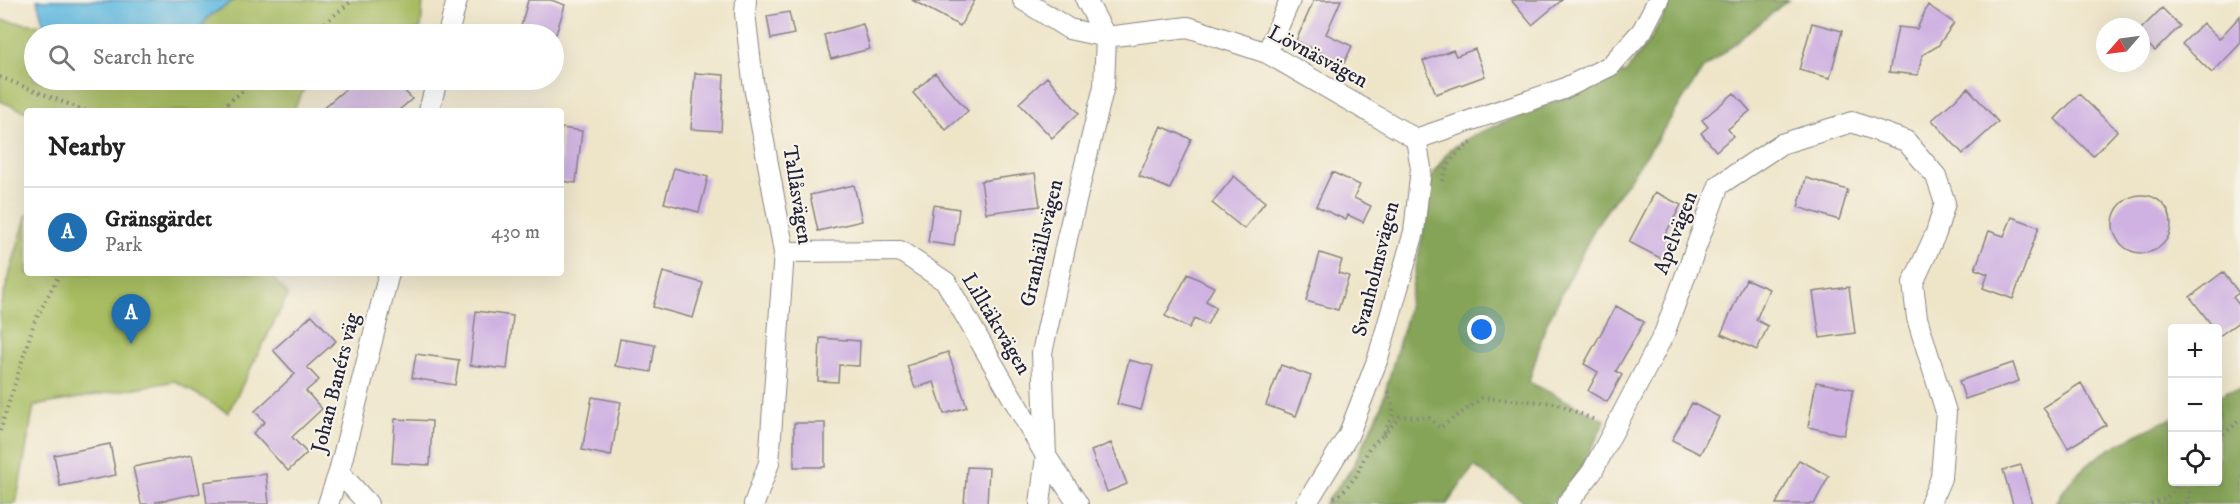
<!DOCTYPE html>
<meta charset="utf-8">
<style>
:root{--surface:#fff;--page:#f6f6f6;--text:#222;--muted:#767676;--line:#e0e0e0;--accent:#1f6fb2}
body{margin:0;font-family:"IM FELL DW Pica",serif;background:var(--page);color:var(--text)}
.controls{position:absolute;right:18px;bottom:18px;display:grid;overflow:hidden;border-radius:6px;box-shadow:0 6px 24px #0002}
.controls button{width:54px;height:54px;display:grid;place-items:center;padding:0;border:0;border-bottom:2px solid var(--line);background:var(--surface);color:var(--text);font:30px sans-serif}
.compass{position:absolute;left:2096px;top:18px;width:54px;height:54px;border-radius:50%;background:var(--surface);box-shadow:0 6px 24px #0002;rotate:242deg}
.you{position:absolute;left:1482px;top:330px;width:21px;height:21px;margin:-15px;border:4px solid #fff;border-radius:50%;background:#1a73e8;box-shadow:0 0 0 9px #1a73e833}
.badge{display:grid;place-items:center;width:39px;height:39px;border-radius:50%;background:var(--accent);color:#fff;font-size:20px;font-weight:700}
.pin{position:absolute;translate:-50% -50px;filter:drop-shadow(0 2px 3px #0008)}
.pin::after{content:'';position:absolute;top:32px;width:21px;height:18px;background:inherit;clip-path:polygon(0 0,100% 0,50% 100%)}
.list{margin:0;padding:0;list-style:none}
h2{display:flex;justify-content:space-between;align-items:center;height:78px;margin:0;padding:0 24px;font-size:26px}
h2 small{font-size:20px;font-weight:400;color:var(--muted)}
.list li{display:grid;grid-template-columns:39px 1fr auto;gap:18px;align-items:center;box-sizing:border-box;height:90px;padding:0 24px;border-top:2px solid var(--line)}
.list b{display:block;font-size:22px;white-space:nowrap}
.list p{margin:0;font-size:20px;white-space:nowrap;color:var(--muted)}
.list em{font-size:20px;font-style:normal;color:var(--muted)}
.icon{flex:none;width:33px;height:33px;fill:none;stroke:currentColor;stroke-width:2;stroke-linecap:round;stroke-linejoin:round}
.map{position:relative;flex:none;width:2240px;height:504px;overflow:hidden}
.search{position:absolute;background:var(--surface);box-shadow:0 6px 24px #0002;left:24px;top:24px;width:540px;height:66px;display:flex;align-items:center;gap:15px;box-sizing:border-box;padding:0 21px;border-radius:33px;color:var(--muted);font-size:22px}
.panel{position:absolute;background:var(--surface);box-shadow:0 6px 24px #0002;left:24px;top:108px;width:540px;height:168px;border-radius:6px}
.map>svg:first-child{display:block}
.green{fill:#a8bd62;stroke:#65704e;stroke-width:1.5}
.forest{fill:#86a458;stroke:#54634a;stroke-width:1.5}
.water{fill:#65bbe1;stroke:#446e8e;stroke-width:1.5}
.building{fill:#cfb2e2}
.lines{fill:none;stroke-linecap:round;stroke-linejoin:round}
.street-casing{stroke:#888482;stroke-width:22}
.path{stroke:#888482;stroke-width:4;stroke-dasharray:1.5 4.5;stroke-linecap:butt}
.street{stroke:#fff;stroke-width:20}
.labels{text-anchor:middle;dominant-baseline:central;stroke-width:4.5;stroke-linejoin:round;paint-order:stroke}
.street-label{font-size:21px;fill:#22223b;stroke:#f7f3e8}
</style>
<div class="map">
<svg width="2240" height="504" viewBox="0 0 2240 504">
<rect width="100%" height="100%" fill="#f7f3e8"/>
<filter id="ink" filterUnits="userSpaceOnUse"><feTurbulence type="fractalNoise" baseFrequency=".0167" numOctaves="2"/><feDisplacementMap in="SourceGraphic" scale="12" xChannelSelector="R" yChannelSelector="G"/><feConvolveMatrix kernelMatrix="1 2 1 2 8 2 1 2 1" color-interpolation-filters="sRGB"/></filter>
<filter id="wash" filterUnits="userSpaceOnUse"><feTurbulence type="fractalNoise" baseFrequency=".008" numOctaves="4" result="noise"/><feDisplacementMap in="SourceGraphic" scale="24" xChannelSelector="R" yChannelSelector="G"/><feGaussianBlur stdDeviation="1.35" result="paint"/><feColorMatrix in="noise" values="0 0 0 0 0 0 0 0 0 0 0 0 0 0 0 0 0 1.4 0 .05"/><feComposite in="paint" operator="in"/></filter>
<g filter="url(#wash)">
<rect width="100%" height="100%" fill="#eee5c9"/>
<path class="green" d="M235,0H423L421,28L398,34H197L208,17Z
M0,20L44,26L51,34H34V80H309L293,111L27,112L0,101Z
M27,214V273H269L288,295L228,413L175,381L34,406L16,504H0V307Z"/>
<path class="forest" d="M1672,0H1788L1703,69L1650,150L1597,224L1545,327L1529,382L1605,420C1591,451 1577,481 1551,504H1527L1474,466L1447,504H1324L1351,470L1380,410L1406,318L1427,211L1432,175L1450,149L1474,135L1626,72L1651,38Z
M2240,390V504H2056C2077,458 2130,438 2172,418V482H2218V396L2227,391Z"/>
<path class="water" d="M37,0H235L208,17L197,34H51L44,26Z"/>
<g id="blocks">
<path class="building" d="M528,0H551L565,5L556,34H519Z
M912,0H975L960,26Z
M1314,0H1341L1326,34L1352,46L1344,63L1296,41Z
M1511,0H1562L1532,25Z
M1928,5L1954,23L1938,46L1922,55L1918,75L1889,72L1898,27L1917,29Z
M2162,8L2180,26L2155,51L2141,38V29Z
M789,12L794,34L771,39L767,16Z
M2240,16V44L2212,73L2182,44L2203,23L2219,39Z
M1812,23L1842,31L1830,78L1799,70Z
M863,24L870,49L831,59L824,35Z
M1475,49L1485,76L1436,94L1423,61L1453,50L1456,56Z
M695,73L724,75L721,131L691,129Z
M935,73L968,111L946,130L913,93Z
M1047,77L1079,113L1052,138L1019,103Z
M356,80H395L412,99L398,111H320Z
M1968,88L1998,122L1963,154L1932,120Z
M1734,93L1750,111L1728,129L1733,136L1716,151L1701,133L1708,127L1702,120Z
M2079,94L2117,131L2093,156L2055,119Z
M1161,126L1191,139L1170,189L1139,176Z
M561,128L582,131L576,183L561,181Z
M674,168L708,177L699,212L664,203Z
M1332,172L1360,185L1354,198L1371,206L1363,222L1348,215L1346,220L1316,206Z
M1035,173L1040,206L986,213L981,181Z
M1234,176L1265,202L1244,229L1212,203Z
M1806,178L1848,190L1839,220L1798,207Z
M854,185L862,221L818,231L810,195Z
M1655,192L1681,205L1665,235L1674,239L1664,260L1629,242Z
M2113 224a29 29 0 1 1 58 0a29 29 0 1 1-58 0Z
M933,205L959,209L954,246L928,242Z
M2012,217L2039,227L2013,299L1983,288L1988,274L1975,269L1989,231L2004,236Z
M1320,253L1342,260L1338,273L1349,276L1338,310L1306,301Z
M663,272L703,283L693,318L653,307Z
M2223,272L2239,293L2233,297L2240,306V321L2219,336L2217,328H2214L2190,297Z
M1188,274L1214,287L1206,301L1216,307L1207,325L1195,318L1189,328L1165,316Z
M1746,279L1769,289L1756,320L1768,326L1757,350L1721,334Z
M1849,287L1855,333L1820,338L1813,292Z
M1616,306L1644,322L1616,371L1622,375L1607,402L1588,391L1598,372L1584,364Z
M476,311L513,316L507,369L470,365Z
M312,315L336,341L307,367L319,380L306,391L322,409L292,437L307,453L288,471L253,433L265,422L255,411L295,374L273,350Z
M820,338L860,341L859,366L839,365L838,382L818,381Z
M620,339L655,345L651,372L615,366Z
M948,352L967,407L944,414L934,382L915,388L907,366Z
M416,354L459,360L455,385L412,378Z
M1129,360L1153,366L1141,410L1117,404Z
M2013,363L2019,381L1965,399L1959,381Z
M1281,365L1311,376L1296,416L1266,405Z
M1816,382L1853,389L1844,435L1808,427Z
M2081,383L2106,425L2068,448L2043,407Z
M592,397L621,402L611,456L582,450Z
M1692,403L1719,417L1700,454L1672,440Z
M395,419L432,421L430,465L392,463Z
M794,423H825V467H794Z
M1111,443L1127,484L1107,492L1091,451Z
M110,444L116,475L60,486L54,455Z
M192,455L200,493L156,502L157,504H141L133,467Z
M1799,460L1829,476L1814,504H1776Z
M2021,465L2032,504H2013L2003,470Z
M967,467L989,468L987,504H964Z
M266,474L269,504H207L204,482Z"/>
</g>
</g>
<g filter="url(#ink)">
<use href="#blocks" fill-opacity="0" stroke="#888482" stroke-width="1.5"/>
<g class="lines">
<defs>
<path id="street" d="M746,0L745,13L753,81L784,252L769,463L754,504
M1023,0L1069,29L1106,37L1188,27L1267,53L1416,139
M448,34L457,0
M1267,53L1290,0
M429,111L437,80
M784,252L900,251L946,282L1046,456L1078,504
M339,472L368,504
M328,504L339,472L389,273
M1040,504L1046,456L1042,353L1068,234L1104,86L1106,37L1086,0
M1306,504L1348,436L1378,358L1414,232L1421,168L1416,139L1563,89L1610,66L1642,31L1658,0
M1567,504L1592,472L1664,334L1719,185L1781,144L1852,122L1906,141L1936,176L1945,203L1936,233L1913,283L1917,318L1946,412L1941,478L1930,504"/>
</defs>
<use href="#street" class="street-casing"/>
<path class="path" d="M311,34L353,0
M0,77L86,111
M218,111L256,80
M1442,181C1445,164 1459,149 1474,142
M0,431L34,323L60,273
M1383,435L1400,416L1429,418L1440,428L1482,398L1556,403L1597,421
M2218,437L2230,429L2240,418
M1334,497L1341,494L1356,476L1369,448L1383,435L1394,413L1388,389
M2151,504L2166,498L2182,482
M2186,504L2192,482"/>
<use href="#street" class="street"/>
</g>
</g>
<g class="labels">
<g class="street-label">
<text transform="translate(1318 57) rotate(28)">Lövnäsvägen</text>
<text transform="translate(797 195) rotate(81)">Tallåsvägen</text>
<text transform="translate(1676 233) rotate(-69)">Apelvägen</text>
<text transform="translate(1042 243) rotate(-77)">Granhällsvägen</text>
<text transform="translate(1376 269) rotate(-76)">Svanholmsvägen</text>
<text transform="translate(996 324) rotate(59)">Lilltäktvägen</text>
<text transform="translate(336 383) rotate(-76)">Johan Banérs väg</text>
</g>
</g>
</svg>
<div class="controls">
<button>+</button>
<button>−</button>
<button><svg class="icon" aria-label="locate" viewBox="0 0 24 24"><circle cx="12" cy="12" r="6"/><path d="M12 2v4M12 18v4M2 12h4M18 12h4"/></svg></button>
</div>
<svg class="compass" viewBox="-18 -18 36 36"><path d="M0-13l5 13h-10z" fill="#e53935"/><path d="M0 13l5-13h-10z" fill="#767676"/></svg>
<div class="you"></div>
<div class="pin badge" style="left:131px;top:344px">A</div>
<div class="search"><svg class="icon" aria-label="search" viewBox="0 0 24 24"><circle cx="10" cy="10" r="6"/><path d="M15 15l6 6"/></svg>Search here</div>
<section class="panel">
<h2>Nearby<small></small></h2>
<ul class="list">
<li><span class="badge">A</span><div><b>Gränsgärdet</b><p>Park</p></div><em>430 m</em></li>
</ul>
</section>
</div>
